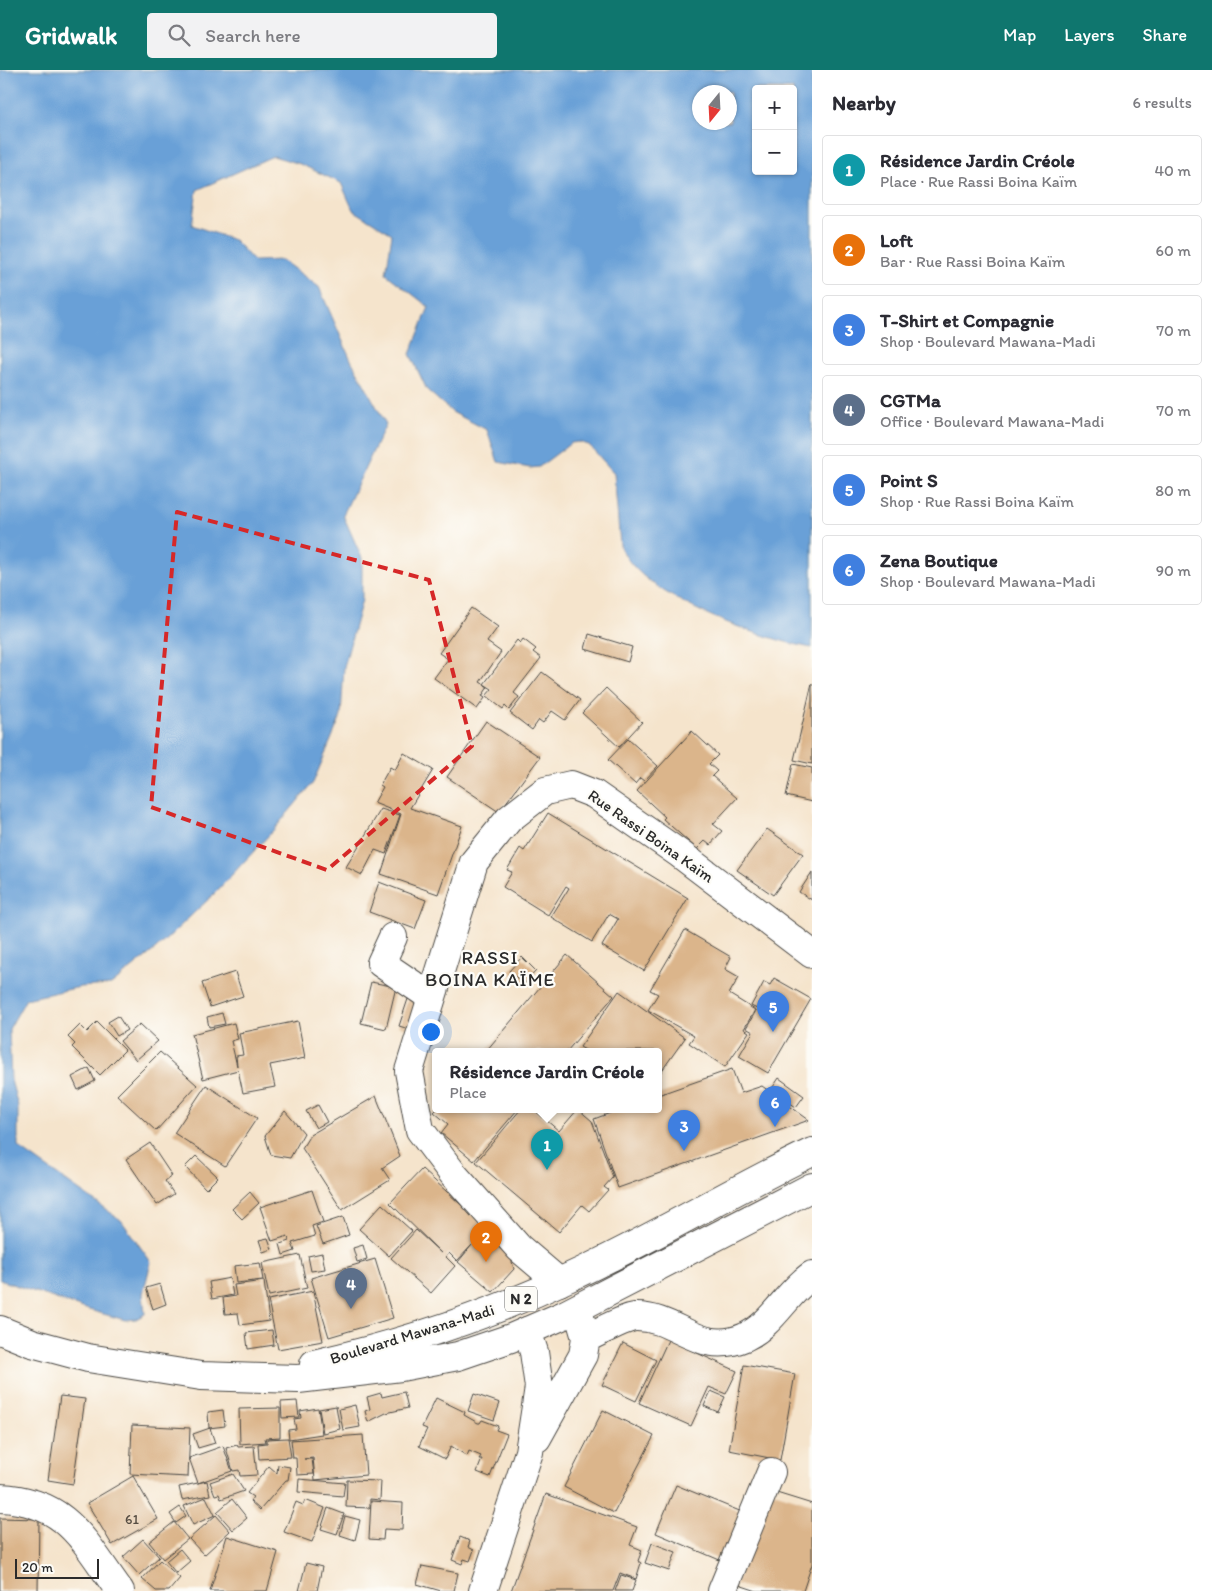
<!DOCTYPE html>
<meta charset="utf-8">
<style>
:root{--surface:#fff;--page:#f2f2f3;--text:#2b2b33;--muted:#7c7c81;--line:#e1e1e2;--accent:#0f766e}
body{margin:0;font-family:Itim,sans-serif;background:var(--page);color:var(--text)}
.controls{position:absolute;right:15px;top:15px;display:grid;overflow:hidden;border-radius:5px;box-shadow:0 1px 4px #0004}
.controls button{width:45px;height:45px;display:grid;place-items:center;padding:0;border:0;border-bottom:1px solid var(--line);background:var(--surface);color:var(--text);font:25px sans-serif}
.compass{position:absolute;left:692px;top:15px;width:45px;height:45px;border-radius:50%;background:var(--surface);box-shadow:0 1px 4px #0004;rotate:198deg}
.scale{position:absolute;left:15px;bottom:12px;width:84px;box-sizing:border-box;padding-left:5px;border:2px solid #2b2b2b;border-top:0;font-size:14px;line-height:18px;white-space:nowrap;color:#2b2b2b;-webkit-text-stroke:4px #fdfcf7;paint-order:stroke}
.you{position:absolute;left:430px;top:961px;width:18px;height:18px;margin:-12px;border:4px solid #fff;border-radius:50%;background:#1a73e8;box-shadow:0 0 0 8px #1a73e833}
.badge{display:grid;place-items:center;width:32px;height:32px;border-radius:50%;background:var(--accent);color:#fff;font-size:16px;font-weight:700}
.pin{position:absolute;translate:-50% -41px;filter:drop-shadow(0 1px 2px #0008)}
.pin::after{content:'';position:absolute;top:26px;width:18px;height:15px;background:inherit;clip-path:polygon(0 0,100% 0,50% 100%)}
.popup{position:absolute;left:432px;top:978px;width:230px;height:65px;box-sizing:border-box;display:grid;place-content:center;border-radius:5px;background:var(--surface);filter:drop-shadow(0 1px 4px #0005);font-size:16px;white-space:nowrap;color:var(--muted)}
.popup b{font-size:19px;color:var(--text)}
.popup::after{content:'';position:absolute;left:50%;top:100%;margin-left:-10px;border:10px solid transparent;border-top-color:var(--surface)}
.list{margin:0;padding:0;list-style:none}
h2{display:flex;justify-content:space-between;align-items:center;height:65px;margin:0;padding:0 20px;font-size:21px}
h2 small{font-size:16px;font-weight:400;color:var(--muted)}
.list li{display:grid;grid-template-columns:32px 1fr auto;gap:15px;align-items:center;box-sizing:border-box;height:70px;margin:0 10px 10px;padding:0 10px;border:1px solid var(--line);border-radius:5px}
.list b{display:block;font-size:19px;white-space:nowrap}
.list p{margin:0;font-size:16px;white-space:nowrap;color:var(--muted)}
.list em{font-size:16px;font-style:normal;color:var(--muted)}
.icon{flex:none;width:28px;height:28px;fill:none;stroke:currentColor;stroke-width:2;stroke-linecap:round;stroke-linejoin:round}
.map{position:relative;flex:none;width:812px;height:1521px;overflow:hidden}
header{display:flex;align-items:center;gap:30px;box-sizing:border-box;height:70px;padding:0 25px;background:var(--accent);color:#fff}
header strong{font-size:24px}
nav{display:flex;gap:28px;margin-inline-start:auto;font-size:18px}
.search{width:350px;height:45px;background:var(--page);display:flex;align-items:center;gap:12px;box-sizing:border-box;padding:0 18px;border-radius:5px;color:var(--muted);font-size:19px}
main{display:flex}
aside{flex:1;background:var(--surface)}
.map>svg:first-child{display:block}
.water{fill:#69a0d7;stroke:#4a6681;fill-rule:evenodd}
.building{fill:#dbb58b}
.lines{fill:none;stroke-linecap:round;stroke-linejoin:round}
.minor-casing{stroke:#494743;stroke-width:30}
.major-casing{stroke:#494743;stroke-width:30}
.minor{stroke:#fff;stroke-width:28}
.major{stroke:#fff;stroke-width:28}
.marked{fill:none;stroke:#d62828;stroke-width:4;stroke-dasharray:10 6;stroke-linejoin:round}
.labels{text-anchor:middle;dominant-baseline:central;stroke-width:4.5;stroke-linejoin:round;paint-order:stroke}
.number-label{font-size:14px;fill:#574e43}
.shield{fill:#fdfcf7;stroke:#6a6a68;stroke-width:1}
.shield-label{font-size:15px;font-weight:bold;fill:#2b2b2b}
.street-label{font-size:16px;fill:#2b2b2b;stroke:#fdfcf7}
.quarter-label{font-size:19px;letter-spacing:1px;fill:#2b2b2b;stroke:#fdfcf7}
</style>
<header>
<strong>Gridwalk</strong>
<div class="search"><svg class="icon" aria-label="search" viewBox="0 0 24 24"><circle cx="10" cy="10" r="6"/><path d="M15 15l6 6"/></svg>Search here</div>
<nav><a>Map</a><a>Layers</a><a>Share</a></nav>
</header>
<main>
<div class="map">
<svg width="812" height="1521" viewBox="0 0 812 1521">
<rect width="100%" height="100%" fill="#fdfcf7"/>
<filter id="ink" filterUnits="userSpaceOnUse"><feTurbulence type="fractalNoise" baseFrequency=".02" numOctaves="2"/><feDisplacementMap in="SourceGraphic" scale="10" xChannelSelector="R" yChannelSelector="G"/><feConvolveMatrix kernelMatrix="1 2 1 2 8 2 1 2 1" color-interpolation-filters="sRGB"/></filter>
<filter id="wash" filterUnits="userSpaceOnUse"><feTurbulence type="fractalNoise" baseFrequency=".0096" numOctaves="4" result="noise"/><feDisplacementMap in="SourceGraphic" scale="20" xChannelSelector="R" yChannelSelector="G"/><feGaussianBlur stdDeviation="1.12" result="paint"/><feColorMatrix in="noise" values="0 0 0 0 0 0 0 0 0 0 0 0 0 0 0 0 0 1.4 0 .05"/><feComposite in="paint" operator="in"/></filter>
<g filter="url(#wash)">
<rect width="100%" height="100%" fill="#f5e4cc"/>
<path class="water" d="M0,0H812V578C762,569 638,527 620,475L614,403L589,375L579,372L571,373L539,397L530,398L498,392L487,360L452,342L427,320L410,284L429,237L386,204L392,164L353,140L341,113L300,94L273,86L197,120L192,155L234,170L254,191L282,190L319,217L351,290L386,354L343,445L362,488V530L344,597L341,646L313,713L270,764L213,825L157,878L111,915L80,917L26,929L9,959L11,1010L18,1036V1077L121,1150L151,1192L143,1224L145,1244L136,1249L125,1250L89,1240L0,1210ZM756,19H793V101H756ZM700,22H730V52H700Z"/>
<g id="blocks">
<path class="building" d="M471,538L498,557L487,572L501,582L480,612L488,617L482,626L485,628L477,639L434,608L448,589L439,583Z
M589,564L632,577L628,592L585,579Z
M523,569L536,579L533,582L541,588L514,623L519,627L509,640L505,636L503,639L486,626L492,619L484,614L517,570L520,573Z
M542,602L580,630L565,650L552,641L543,653L539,650L532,660L510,643Z
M812,613V694L794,690Z
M606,618L642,652L619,677L582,643Z
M486,651L540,687L499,742L447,707Z
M692,661L718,685L709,694L717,701L712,706L737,728L713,754L722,761L710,775L705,771L697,779L663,749L665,747L637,721Z
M628,669L658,696L644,711L640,708L635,714L608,690Z
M404,683L433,700L410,738L462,756L438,824L381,804L401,744L374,733L383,717L380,715L390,697L395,700Z
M793,694L812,698V732L786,726Z
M381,739L400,745L386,784L375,780L362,805L346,797Z
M548,743L688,828L644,901L602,876L618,849L609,844L592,872L551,847L569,818L566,816L548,845L503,817L512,802L507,800L520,778L524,781Z
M767,759L803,784L773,825L737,800Z
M812,802V830L799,822Z
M379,812L426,830L415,859L369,842Z
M685,860L731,887L725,899L739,907L729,924L755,940L744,959L749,962L725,997L689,973L694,966L648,940L658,924L650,920Z
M567,885L614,926L567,981H486Z
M522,887L536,901L524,914L509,901Z
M235,902L243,926L210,937L202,913Z
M774,908L811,929L768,1003L739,986L753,962L746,958L757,939L751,936L764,912L770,915Z
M371,912L396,917L386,959L361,953Z
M619,921L685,968L658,1006V981H587L580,977Z
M409,926L421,931L412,960L399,956Z
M222,943L225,954L209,957L207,947Z
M118,946L127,960L117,966L108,952Z
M298,951L305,988L270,995L275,1017L243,1023L238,1000L203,1009L192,964L234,953L238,969L231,971L237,996L236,986L243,985L239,963Z
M97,952L125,980L100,1005L72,977L75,974L68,967L80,955L87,962Z
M140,954L158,971L136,990L120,971Z
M160,982L197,1015L156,1061L117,1025Z
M89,998L95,1011L78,1020L72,1007Z
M732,999L741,1023L762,1016L809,1050L618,1118L594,1049L621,1039H658V1025Z
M779,1008L804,1026L796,1037L771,1020Z
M206,1015L257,1048L225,1096L174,1063Z
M376,1026L400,1086L382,1098L390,1110L342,1140L302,1078L310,1065Z
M318,1035L327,1052L316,1058L306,1041Z
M437,1039H518L474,1091L441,1063L448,1054L434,1042Z
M521,1039H533L559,1061L578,1039L592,1051L613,1107L604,1117L608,1120L589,1141L582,1135L559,1162L476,1092Z
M285,1041L304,1063L290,1088L271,1085L265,1066Z
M150,1073L172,1106L165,1111L174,1124L157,1135L126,1089Z
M196,1086L218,1107L206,1119L185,1097Z
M422,1099L508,1178L514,1199L493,1222L458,1192L472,1175L457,1191L449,1183L446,1187L455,1196L431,1223L391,1188L416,1160L442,1184L390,1133Z
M312,1120L323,1152L312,1156L315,1166L292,1173L295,1181L283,1185L280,1174L289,1171L288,1166L272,1171L260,1137Z
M250,1122L259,1133L242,1149L232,1139Z
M382,1134L412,1161L389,1186L359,1159Z
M343,1147L349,1165L323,1174L316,1156Z
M268,1168L272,1179L263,1182L259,1170Z
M363,1175L367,1189L357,1192L353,1178Z
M322,1183L325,1199L311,1201L308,1186Z
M300,1185L307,1218L269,1226L262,1193Z
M375,1189L393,1248L329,1267L311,1208Z
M260,1193L263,1210L236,1213L234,1196Z
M230,1208L233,1225L212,1229L209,1212Z
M264,1211L269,1251L240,1255L238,1243L225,1244L223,1228L236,1226L234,1215Z
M160,1214L166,1234L153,1239L146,1218Z
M313,1221L323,1271L278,1279L268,1230Z
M272,1260L274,1275L248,1279L246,1263Z
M668,1270L737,1301L726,1324L709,1317L691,1356L639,1333Z
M623,1273L656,1290L636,1331L602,1315Z
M744,1295L795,1304L780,1390L729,1380Z
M711,1321L725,1327L718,1342L704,1336Z
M404,1322L408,1338L386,1343L368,1352L365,1341L370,1339L367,1327L381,1323L382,1327Z
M474,1324L500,1333L494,1350L468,1341Z
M60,1326L85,1329L73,1414L48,1410Z
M436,1328L465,1342L464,1345L478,1353H480L482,1350L498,1356L496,1360L507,1364L490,1407L477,1402L482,1389H479L481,1386L469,1381L467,1386L451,1376L445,1389L419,1376L427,1359L422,1357Z
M297,1331L299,1347L282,1348L281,1332Z
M355,1335L360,1357L343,1360L339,1339Z
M336,1336L340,1359L323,1363L319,1339Z
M280,1338V1367L265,1368L266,1372L240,1374L239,1339Z
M318,1338L322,1364L289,1369L288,1360L296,1359L294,1349L301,1348L300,1341Z
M223,1340L225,1356L209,1358L208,1342Z
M603,1340L654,1366L614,1443L564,1417Z
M132,1355L190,1358L188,1407L130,1404Z
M210,1358L215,1373L198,1378L193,1364Z
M363,1365L366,1405L315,1410L313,1388L304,1389H312L314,1404L297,1405L296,1388H293L291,1370Z
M288,1368L291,1387L259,1389L258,1374L267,1373V1369Z
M237,1375L238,1377L254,1376L257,1405L240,1406L239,1400L233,1401L226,1378Z
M223,1376L232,1401L198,1413L189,1388Z
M278,1395L290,1397L288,1410H286L260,1440L250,1431L253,1427L247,1423L269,1396L277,1403Z
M233,1404L244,1421L221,1429L219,1424L215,1425L210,1412Z
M133,1406L158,1449L112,1475L87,1433Z
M299,1409L345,1413L343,1426L298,1422Z
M347,1410L381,1411L380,1430L370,1429V1438L346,1437Z
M207,1411L210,1425L182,1430L179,1417Z
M676,1415L742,1442L722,1491L656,1463Z
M767,1420L812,1434V1494L803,1521H757L736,1514Z
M546,1424L637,1457L630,1475L642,1480L638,1491L641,1493L636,1509L620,1503L613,1521H511Z
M206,1427L215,1445L193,1455L184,1436Z
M232,1429L247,1448L233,1460L217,1442Z
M305,1430L325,1438L312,1472L284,1462L296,1432L303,1435Z
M371,1431L403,1433L402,1460L384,1459L383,1470L369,1469Z
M180,1437L186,1446L176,1453L170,1444Z
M328,1438L344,1444L337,1464L321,1459Z
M216,1445L230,1461L204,1485L189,1469Z
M345,1446L360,1450L355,1470L340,1465Z
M0,1448L39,1449L38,1521H0Z
M174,1452L188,1469L163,1489L149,1472Z
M227,1466L278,1482L267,1521H210Z
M460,1467L470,1471L468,1477L474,1480L470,1491L464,1489L462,1494L452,1490Z
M143,1469L159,1487L139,1505L123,1487Z
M652,1473L676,1482L669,1501L645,1493Z
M180,1479L190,1491L176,1503L166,1491Z
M160,1490L180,1508L169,1521H156L142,1509Z
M306,1493L322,1497L317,1521H299Z
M422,1496L458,1503L454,1521H441L417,1514Z
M621,1505L636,1510L632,1521H615Z"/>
</g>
</g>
<g filter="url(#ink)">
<use href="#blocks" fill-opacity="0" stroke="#494743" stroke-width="1"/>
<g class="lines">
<defs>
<path id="minor" d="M393,867L381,893L431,927
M559,1212L519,1178L454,1105L420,1060L409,1001L474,792L509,749L545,721L571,715L594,724L680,784L812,884
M586,1268C598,1263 624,1248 635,1247C677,1246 699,1287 745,1267C773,1254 787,1222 812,1205
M537,1368L583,1285L586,1268L581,1251
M0,1428C68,1431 84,1472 120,1521
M483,1521L529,1382L539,1317L534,1282L527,1261
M722,1521L771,1402"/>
<path id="major" d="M0,1260L32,1273L88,1288L201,1306L298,1309L401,1297L458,1286L511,1268L564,1245L812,1117
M314,1294C402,1274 490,1245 572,1206C654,1168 731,1121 812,1082"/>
</defs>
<use href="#minor" class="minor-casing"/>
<use href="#major" class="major-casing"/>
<use href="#minor" class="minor"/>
<use href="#major" class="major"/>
</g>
</g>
<path class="marked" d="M177,442L429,510L472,676L327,800L151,737Z"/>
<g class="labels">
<g class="number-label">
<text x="132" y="1449">61</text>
</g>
<rect class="shield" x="505" y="1216.5" width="32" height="25" rx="4"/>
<g class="shield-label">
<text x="521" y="1229">N 2</text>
</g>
<g class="street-label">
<text transform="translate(651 766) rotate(35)">Rue Rassi Boina Kaïm</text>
<text transform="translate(412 1264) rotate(-17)">Boulevard Mawana-Madi</text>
</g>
<g class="quarter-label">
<text x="490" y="887">RASSI<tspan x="490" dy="22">BOINA KAÏME</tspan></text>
</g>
</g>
</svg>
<div class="controls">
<button>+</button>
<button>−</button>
</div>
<svg class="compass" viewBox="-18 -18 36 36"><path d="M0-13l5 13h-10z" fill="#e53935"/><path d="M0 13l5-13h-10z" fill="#7c7c81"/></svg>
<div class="scale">20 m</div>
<div class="you"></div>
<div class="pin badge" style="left:547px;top:1100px;background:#0f9aa8">1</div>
<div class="popup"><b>Résidence Jardin Créole</b>Place</div>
<div class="pin badge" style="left:486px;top:1192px;background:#e8710a">2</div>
<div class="pin badge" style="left:684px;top:1081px;background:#3f7fe0">3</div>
<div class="pin badge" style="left:351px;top:1239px;background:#5c6f8a">4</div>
<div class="pin badge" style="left:773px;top:962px;background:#3f7fe0">5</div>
<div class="pin badge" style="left:775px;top:1057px;background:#3f7fe0">6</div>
</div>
<aside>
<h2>Nearby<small>6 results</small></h2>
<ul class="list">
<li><span class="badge" style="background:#0f9aa8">1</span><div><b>Résidence Jardin Créole</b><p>Place · Rue Rassi Boina Kaïm</p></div><em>40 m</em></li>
<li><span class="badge" style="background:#e8710a">2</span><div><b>Loft</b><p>Bar · Rue Rassi Boina Kaïm</p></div><em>60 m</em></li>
<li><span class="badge" style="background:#3f7fe0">3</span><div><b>T-Shirt et Compagnie</b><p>Shop · Boulevard Mawana-Madi</p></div><em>70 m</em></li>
<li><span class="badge" style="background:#5c6f8a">4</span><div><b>CGTMa</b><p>Office · Boulevard Mawana-Madi</p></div><em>70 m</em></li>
<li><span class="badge" style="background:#3f7fe0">5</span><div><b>Point S</b><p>Shop · Rue Rassi Boina Kaïm</p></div><em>80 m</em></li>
<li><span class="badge" style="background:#3f7fe0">6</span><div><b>Zena Boutique</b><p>Shop · Boulevard Mawana-Madi</p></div><em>90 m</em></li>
</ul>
</aside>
</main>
